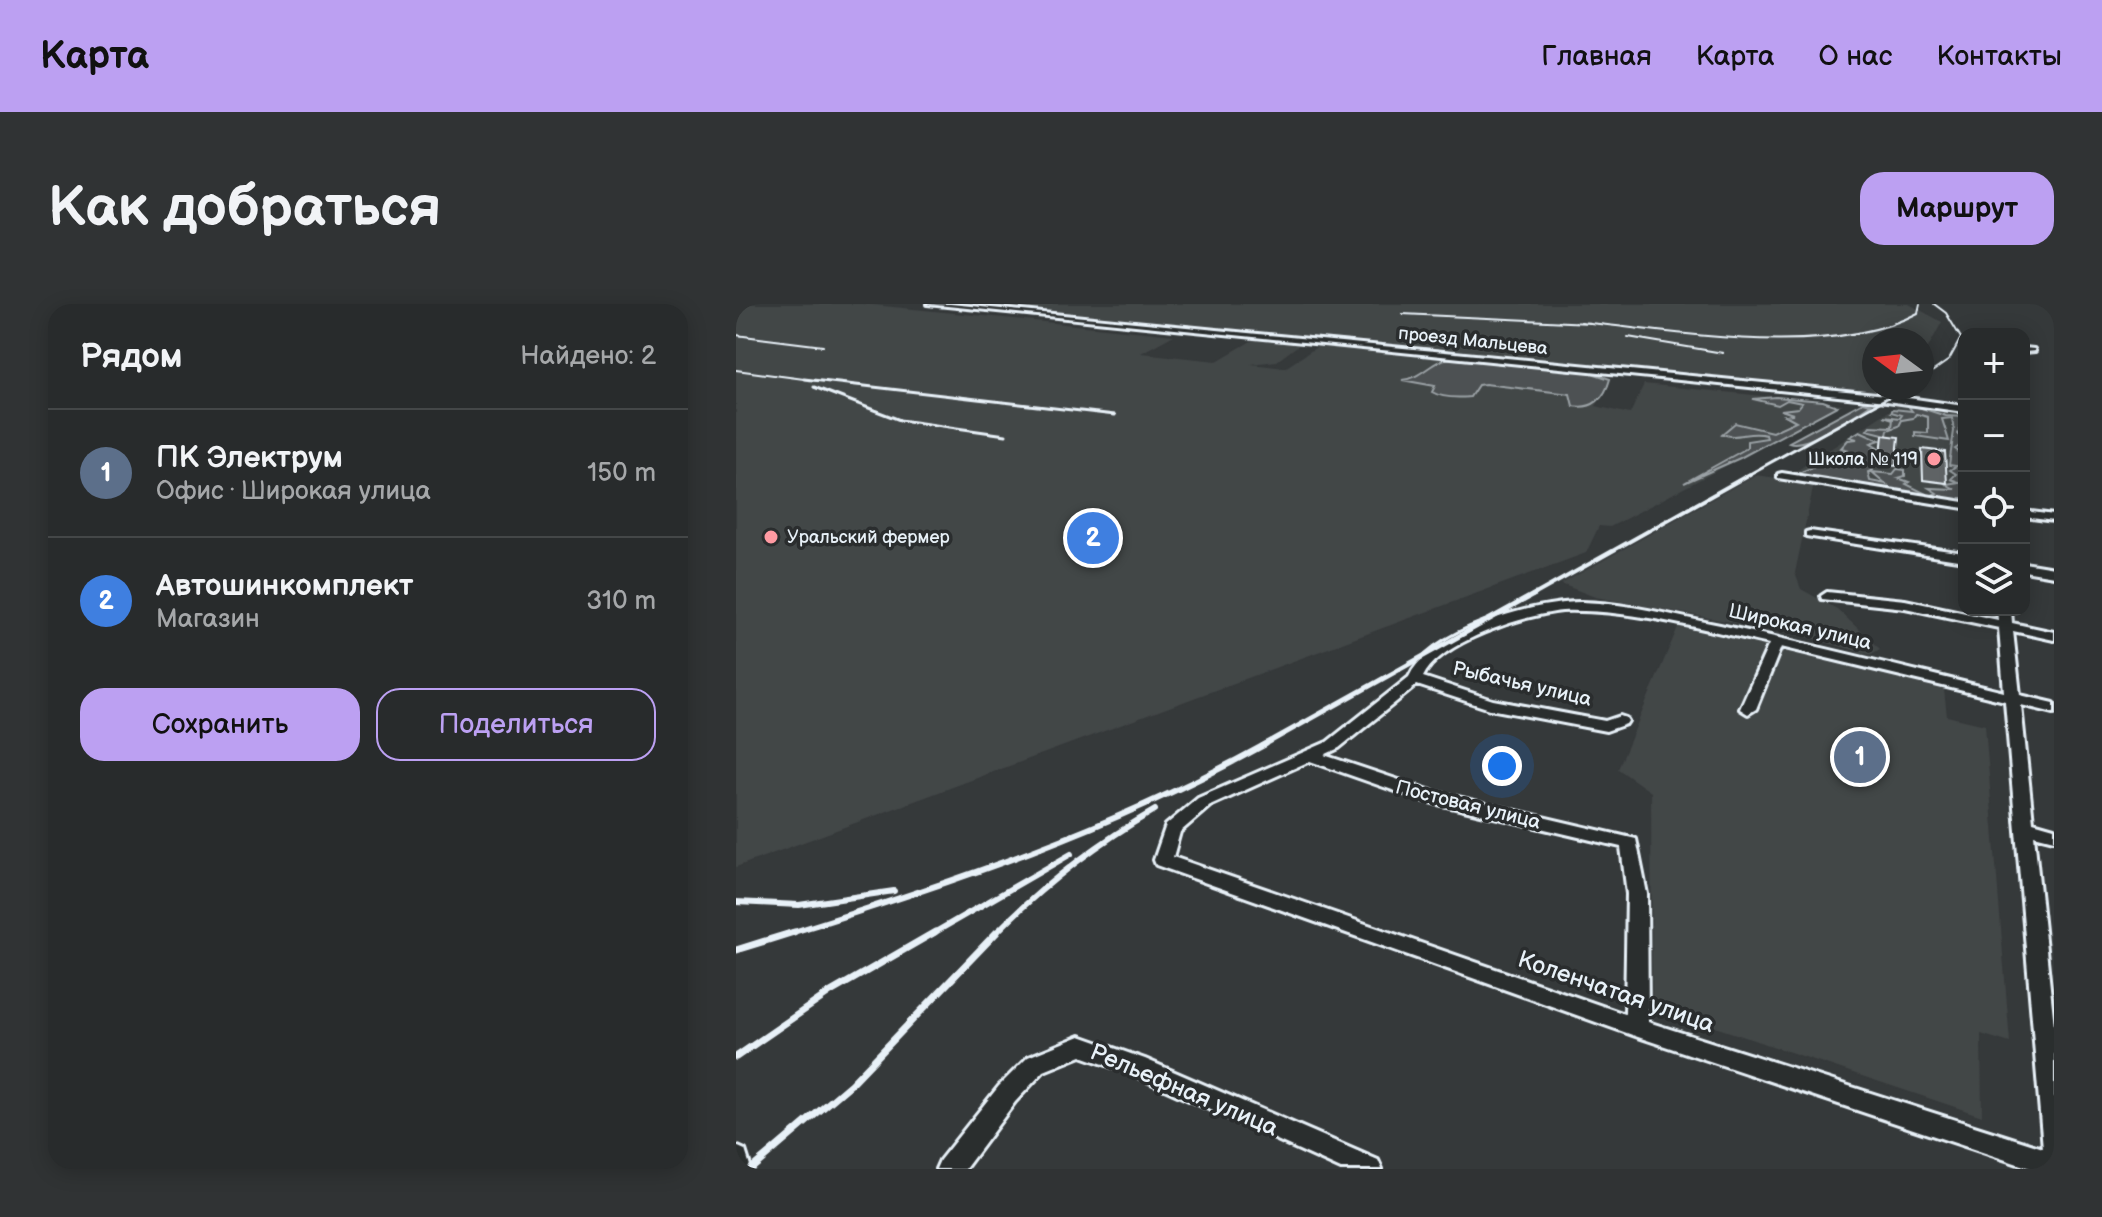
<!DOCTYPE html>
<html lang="ru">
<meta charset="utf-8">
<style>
:root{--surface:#282b2c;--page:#303334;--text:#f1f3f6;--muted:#a5a7a9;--line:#444748;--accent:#bca0f2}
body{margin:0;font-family:"Balsamiq Sans",sans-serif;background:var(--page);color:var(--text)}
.controls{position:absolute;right:24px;top:24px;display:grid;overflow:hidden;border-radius:16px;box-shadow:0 4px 20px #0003}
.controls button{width:72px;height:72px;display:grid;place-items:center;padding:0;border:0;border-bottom:2px solid var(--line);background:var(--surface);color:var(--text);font:40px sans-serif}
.compass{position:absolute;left:1126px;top:24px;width:72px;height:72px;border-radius:50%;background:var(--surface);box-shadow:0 4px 20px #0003;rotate:285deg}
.you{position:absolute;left:766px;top:462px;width:28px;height:28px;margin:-20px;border:6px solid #fff;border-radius:50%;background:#1a73e8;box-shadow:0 0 0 12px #1a73e833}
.badge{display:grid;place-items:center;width:52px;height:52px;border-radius:50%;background:var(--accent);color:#fff;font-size:26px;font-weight:700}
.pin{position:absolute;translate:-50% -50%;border:4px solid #fff;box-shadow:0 2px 8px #0006}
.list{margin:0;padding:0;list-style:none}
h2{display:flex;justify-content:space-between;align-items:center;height:104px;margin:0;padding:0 32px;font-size:34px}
h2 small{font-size:26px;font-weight:400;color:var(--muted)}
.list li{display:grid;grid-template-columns:52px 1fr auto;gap:24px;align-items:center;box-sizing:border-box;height:128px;padding:0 32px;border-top:2px solid var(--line)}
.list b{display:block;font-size:30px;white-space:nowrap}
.list p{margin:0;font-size:26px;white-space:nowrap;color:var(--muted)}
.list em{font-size:26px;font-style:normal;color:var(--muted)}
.actions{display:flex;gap:16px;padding:24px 32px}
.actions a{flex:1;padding:18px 0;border:2px solid var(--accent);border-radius:24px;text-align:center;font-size:28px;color:var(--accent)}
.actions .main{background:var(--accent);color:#111}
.icon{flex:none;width:44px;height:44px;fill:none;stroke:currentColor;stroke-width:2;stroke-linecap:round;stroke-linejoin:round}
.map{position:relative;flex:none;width:1318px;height:865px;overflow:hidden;border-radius:24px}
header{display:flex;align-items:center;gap:48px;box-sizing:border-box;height:112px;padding:0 40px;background:var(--accent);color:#111}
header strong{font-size:38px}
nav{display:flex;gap:44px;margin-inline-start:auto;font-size:28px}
.intro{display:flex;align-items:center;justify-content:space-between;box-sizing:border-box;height:192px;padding:0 48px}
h1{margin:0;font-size:56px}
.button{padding:20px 36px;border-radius:24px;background:var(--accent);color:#111;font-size:28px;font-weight:700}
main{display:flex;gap:48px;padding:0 48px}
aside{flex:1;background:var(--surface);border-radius:24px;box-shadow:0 4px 20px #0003}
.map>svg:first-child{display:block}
.built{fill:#424647}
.green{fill:#4d5152;stroke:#9aa1a5;stroke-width:2}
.building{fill:#5f6365;stroke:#e8f1f8;stroke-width:2}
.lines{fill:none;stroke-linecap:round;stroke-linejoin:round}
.street-casing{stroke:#e8f1f8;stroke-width:6}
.street{fill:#2a2d2e;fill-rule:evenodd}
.rail-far5{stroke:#e8f1f8;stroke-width:2}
.rail-far4{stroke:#e8f1f8;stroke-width:3}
.rail-far3{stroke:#e8f1f8;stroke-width:4}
.rail-far2{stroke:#e8f1f8;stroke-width:5}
.rail-far1{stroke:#e8f1f8;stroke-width:6}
.rail{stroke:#e8f1f8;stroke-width:7}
.poi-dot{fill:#ff9aa2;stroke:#2a2d2e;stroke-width:3}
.labels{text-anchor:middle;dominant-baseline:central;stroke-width:7;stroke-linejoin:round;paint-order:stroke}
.far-street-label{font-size:18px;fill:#e8f1f8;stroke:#2a2d2e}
.far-poi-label{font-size:18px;fill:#e8f1f8;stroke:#2a2d2e;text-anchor:end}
.street-label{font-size:20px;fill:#e8f1f8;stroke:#2a2d2e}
.near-street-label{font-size:24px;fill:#e8f1f8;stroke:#2a2d2e}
</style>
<header>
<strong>Карта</strong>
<nav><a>Главная</a><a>Карта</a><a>О нас</a><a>Контакты</a></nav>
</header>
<div class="intro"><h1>Как добраться</h1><a class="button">Маршрут</a></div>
<main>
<aside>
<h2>Рядом<small>Найдено: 2</small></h2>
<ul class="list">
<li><span class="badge" style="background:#5c6f8a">1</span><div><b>ПК Электрум</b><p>Офис · Широкая улица</p></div><em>150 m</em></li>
<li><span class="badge" style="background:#3f7fe0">2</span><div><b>Автошинкомплект</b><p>Магазин</p></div><em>310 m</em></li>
</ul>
<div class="actions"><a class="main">Сохранить</a><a>Поделиться</a></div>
</aside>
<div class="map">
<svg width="1318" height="865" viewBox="0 0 1318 865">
<rect width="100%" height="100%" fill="#35393a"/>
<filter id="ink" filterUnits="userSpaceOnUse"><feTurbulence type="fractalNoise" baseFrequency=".0125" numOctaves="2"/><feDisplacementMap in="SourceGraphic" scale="16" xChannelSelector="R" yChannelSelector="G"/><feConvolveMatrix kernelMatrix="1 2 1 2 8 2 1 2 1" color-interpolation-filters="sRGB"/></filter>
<g filter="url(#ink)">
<path class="built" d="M0,0H127L438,31L405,49L481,57L517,36L564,40L541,57L515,60L549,64L582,42L709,54L691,73L867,91L860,102L894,110L908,80L1107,100L874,223L863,222L850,249L0,563Z
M230,0H1173L1206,18L1186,55V36H1138V84H1160L1153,88Z
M1165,99L1226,106L1228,199L1054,171Z
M1019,171L1078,179L1059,269L1065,285L1101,305L1144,345L1134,351L1065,331L859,293L825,280Z
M942,323L1062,346L1208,386L1211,412L1249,421L1274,739L1245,730L1246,812L916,702L915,488L882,465Z"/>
<path class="green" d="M715,54L850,67L874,75C869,94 857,106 837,102L834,90L749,80L742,81L734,93C722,94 706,94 696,88L699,82L666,76C687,74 695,56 715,54Z
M1040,93L1087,97L1101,102L1004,154L948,179L1011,144V137L1031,134L1030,131C1013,126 1002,136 986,130L999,119L1036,128L1060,117L1049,111L1057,110L1045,106L1062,104L1066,99L1051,96L1042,101L1017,95Z
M1127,98L1135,100C1119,111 1071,145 1053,138Z
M1179,102L1210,112L1228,113L1222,130L1227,140L1219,145L1228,152V194H1225L1228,200L1057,171L1085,160L1078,157C1091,153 1101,147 1113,146L1105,144L1112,136L1121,135L1114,133L1124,127L1144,136L1135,139L1143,144L1136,145L1145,147L1138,152L1137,166L1132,168L1134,177L1150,180L1136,168L1157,170L1161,165L1169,166V172L1162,174L1173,178L1170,180L1194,192L1201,189L1193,184L1219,185L1210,180L1223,178L1215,175L1220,170L1214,166L1220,162L1213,161L1218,127L1216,114L1206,115L1213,137L1179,132V128L1192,129V113L1180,110L1177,114L1166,116L1163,122L1152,126L1151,131L1131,126L1134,122L1156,123L1157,115L1148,112L1164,114L1166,111L1155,108L1157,105L1176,107L1173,103Z"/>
<path class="building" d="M1147,131L1163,133L1160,162L1144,160Z
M1186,145L1209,148L1211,179L1187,176Z"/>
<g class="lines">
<defs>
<path id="street" d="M191,0H214L1151,91L1228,102V108L1151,97Z
M1288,44L1298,45L1299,47L1288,48Z
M1046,169L1228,198V204L1042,174V170Z
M1288,207L1318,211V217L1288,213Z
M1074,227L1228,249V257L1070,232V228Z
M1288,259L1318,264V272L1288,267Z
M1091,288L1169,296L1262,316L1261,306H1275L1276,319L1318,328V336L1277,327L1284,391L1318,399V409L1285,401L1297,518L1318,524V536L1298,531L1318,722V865H1297L902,733L420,561L418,556L430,521L462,494L591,438L673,373C695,326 797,298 845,298C892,299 938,312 984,321C1079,341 1173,365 1268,388L1263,324L1169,304L1086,295L1085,292ZM826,307C895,305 965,325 1033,340L1004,405L1012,410L1020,405L1045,343L1269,397L1307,844L912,718L911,590L900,535L696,487L588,451L603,444L681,381L754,405L870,427L890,420L892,417L890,414L884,412L869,417L757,396L687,373C704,337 789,311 826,307ZM574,457L685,496L885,543L891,590L889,710L437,553L444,528L474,502Z
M344,732L409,755L642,856L646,865H605L393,769L345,752L308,767L279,798L229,865H200L204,856L263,782L292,753Z
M0,842L9,846L15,865H0Z"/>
</defs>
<use href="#street" class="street-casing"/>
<use href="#street" class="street"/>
<path class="rail-far5" d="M666,10L854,19
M845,18C942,28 1094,56 1182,9L1184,0
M0,31L87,42
M892,33L987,49
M0,66L83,77
M1186,75L1213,56L1225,34L1210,9L1198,0"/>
<path class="rail-far4" d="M68,75L379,111
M78,83L164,116L270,131
M1010,172L1169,84"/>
<path class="rail-far3" d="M796,292L1014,170"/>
<path class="rail-far2" d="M526,442L799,290"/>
<path class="rail-far1" d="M0,598L63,601L158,587
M51,630C216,579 379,524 530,440
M196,630L335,550
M259,630C307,581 360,540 419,506"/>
<path class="rail" d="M0,646L58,628
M0,753L93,689L199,628
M15,865L115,780L261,628"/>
</g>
</g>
<g class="poi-dot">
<circle cx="1198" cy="155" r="8"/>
<circle cx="35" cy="233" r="8"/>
</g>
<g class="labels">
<g class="far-street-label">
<text transform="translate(737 37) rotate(6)">проезд Мальцева</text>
</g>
<g class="far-poi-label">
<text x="1182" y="155">Школа № 119</text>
<text x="51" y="233" text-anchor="start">Уральский фермер</text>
</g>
<g class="street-label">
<text transform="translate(1064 323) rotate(13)">Широкая улица</text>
<text transform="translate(786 380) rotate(13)">Рыбачья улица</text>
<text transform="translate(732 501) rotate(14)">Постовая улица</text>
</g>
<g class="near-street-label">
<text transform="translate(880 688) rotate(19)">Коленчатая улица</text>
<text transform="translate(448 786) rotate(23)">Рельефная улица</text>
</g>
</g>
</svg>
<div class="controls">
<button>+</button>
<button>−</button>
<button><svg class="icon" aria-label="locate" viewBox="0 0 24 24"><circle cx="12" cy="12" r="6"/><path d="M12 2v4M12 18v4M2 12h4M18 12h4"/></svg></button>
<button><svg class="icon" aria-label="layers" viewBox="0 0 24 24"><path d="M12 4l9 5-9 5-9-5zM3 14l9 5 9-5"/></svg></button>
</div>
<svg class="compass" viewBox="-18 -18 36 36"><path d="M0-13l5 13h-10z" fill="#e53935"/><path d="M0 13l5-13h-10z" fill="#a5a7a9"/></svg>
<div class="you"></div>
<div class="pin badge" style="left:1124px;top:453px;background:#5c6f8a">1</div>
<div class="pin badge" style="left:357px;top:234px;background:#3f7fe0">2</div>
</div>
</main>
